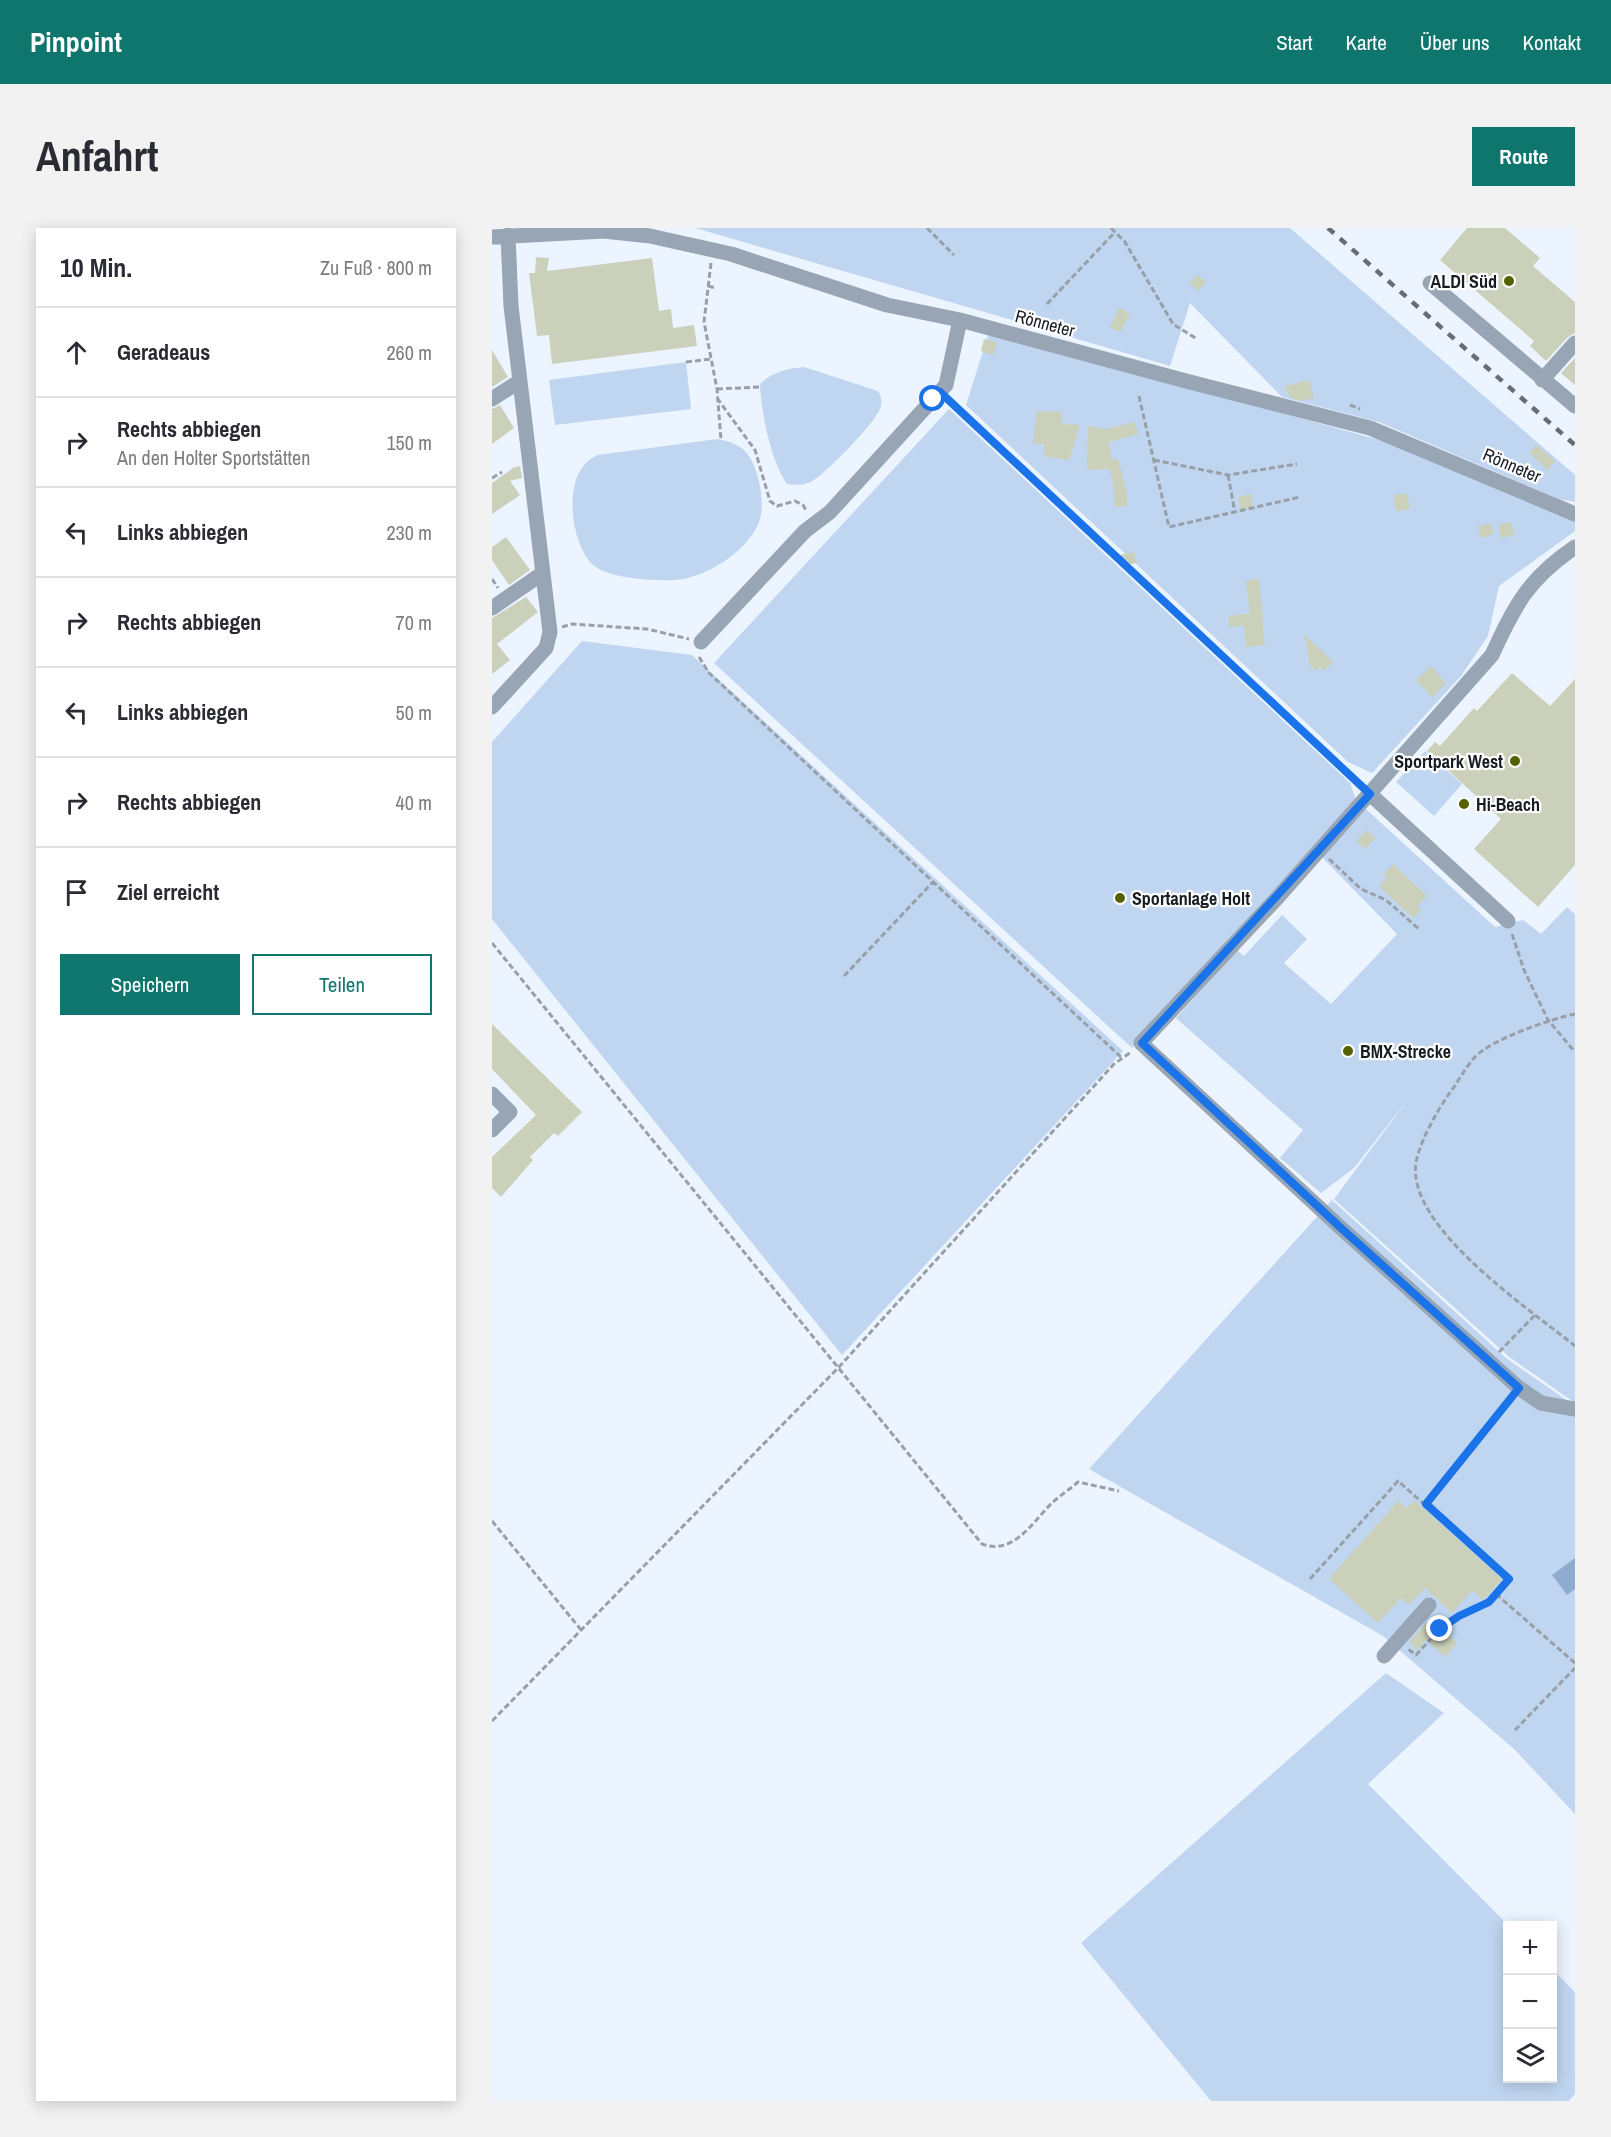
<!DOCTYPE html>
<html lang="de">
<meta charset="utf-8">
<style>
:root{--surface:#fff;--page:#f2f2f3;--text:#2b2b33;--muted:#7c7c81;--line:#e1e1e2;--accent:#0f766e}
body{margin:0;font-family:"Archivo Narrow",sans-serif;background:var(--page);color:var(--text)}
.controls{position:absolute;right:18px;bottom:18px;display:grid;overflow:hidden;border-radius:0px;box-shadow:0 3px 15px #0003}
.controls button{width:54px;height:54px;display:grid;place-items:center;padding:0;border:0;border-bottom:2px solid var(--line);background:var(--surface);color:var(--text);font:30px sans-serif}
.stop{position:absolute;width:18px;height:18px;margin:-14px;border:4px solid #1a73e8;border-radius:50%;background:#fff}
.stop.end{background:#1a73e8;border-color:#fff;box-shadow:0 2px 6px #0008}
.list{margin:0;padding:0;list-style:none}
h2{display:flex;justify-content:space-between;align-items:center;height:78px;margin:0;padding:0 24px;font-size:26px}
h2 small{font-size:20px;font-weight:400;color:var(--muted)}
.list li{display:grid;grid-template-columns:39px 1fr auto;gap:18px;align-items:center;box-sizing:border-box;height:90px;padding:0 24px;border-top:2px solid var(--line)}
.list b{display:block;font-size:22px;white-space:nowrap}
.list p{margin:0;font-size:20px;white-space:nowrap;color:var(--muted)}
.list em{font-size:20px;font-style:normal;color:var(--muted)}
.actions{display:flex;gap:12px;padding:18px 24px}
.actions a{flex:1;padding:14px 0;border:2px solid var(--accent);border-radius:0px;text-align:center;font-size:21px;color:var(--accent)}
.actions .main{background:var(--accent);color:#fff}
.icon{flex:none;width:33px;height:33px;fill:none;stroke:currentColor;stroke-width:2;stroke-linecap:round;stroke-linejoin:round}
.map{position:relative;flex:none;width:1083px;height:1873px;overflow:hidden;border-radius:0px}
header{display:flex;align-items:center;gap:36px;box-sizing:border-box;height:84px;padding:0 30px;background:var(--accent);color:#fff}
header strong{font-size:28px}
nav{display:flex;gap:33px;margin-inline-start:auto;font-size:21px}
.intro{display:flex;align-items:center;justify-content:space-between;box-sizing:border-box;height:144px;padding:0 36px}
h1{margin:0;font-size:42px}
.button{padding:15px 27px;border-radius:0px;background:var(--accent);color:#fff;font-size:21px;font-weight:700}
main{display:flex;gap:36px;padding:0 36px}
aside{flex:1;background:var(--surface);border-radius:0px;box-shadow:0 3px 15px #0003}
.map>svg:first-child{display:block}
.green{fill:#c0d6f0}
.water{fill:#8eacd0}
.building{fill:#cbd0bb}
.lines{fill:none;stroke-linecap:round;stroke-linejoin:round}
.path{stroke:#989fa8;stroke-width:3;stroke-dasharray:6 3;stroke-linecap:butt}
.minor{stroke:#97a5b4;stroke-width:15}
.rail{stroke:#676d75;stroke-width:4.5;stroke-dasharray:8 8;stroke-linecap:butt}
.route{stroke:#1a73e8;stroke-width:8}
.poi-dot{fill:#556000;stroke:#fff;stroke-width:2}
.labels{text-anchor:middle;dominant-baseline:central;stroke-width:4.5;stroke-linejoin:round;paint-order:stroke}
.poi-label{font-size:18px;font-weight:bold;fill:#171c22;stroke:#fff;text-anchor:start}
.street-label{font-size:18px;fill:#171c22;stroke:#fff}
</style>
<header>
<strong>Pinpoint</strong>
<nav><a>Start</a><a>Karte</a><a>Über uns</a><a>Kontakt</a></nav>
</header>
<div class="intro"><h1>Anfahrt</h1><a class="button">Route</a></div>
<main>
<aside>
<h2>10 Min.<small>Zu Fuß · 800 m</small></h2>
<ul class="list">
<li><svg class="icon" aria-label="ahead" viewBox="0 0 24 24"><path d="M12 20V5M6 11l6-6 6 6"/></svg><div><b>Geradeaus</b></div><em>260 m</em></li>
<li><svg class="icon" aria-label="right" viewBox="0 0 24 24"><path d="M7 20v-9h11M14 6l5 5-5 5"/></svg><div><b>Rechts abbiegen</b><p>An den Holter Sportstätten</p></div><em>150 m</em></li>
<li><svg class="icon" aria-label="left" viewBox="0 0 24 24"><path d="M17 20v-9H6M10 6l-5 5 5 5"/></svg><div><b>Links abbiegen</b></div><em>230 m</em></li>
<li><svg class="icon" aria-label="right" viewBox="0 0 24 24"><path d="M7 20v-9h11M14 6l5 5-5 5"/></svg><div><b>Rechts abbiegen</b></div><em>70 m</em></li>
<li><svg class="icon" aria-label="left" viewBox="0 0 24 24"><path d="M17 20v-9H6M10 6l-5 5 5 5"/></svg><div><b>Links abbiegen</b></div><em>50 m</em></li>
<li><svg class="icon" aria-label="right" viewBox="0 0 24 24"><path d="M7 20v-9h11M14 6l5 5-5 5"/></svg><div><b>Rechts abbiegen</b></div><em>40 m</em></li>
<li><svg class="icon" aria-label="arrive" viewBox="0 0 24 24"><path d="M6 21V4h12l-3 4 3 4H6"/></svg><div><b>Ziel erreicht</b></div></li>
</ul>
<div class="actions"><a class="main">Speichern</a><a>Teilen</a></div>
</aside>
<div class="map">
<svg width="1083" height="1873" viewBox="0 0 1083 1873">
<rect width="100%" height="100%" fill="#ecf4ff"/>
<path class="green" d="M203,0H798L1083,247V274L1067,271L887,194L790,169L698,75L678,138Z
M497,104L902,216L1083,292V303L1007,358L996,408L969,448L880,545L856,534L474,177Z
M194,134L199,181L63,197L57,152Z
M312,139L386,163C389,168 391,175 388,181C381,197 337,242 322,252C313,258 305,257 295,256C279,233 269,184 268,156C282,143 294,141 312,139Z
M457,181L858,555L864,572L1003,699L1031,692L1049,706L1075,679L1083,686V1175L1016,1128L842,971L917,870L862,940L829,965L788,930L811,902L684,790L745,722L752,728L790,687L815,711L792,735L839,776L905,706L823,622L640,820L222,435Z
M225,211C237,213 250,217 257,228C267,243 274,277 267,294C255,324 215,349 184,352C163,353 115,351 100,336C77,312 69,241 106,227Z
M90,413L200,427L631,823L350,1127L0,691V514Z
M933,523L970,556L942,588L904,554Z
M840,972L1014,1130L1083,1178V1586L1022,1521L891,1408L597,1241Z
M894,1445L952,1485L876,1556L1016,1697V1850H1060L1061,1742L1083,1764V1866L1077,1873H719L589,1715Z"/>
<path class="water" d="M1083,1330V1361L1075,1367L1060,1347Z"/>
<path class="building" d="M975,0H1013L1048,30L1041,38L1083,74V105L1076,109L1054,133L1038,118L1042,113L948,32Z
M44,29L57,30L55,43L160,30L167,83L179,81L181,100L202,97L205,118L60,136L57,107L45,108L37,45H43Z
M706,47L714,54L706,63L698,55Z
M627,80L638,86L628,104L618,99Z
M492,111L505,115L501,127L489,123Z
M0,122L16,149L0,159Z
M1083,130V157L1069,145Z
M817,152L822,170L810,173L798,170L793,158Z
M8,177L22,200L0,216V181Z
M545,183L569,184L570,196L588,197L577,232L552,228V216L541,215Z
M643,194L646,206L617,214L620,232L626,231L635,266L636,278L623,279L620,248L617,241L595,242L596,198L615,201Z
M1044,217L1063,233L1056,242L1037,225Z
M28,238L30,250L18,253L28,267L0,286V255L21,240Z
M759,266L761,279L748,281L746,269Z
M910,266H915L918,281L904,283L901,267Z
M1019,294L1022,307L1009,310L1006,297Z
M998,295L1002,306L989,310L986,299Z
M14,309L38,342L17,357L0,332V319Z
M642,324L645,335L635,337L628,327Z
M767,351L773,417L754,419L752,398L737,399L736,388L758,385L754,353Z
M34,369L46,384L5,416L18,432L0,446V390Z
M812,406L841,434L832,443L828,440L824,443L815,434L817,432Z
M939,438L954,455L940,469L924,452Z
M1020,445L1058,478L1083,451V637L1046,679L982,621L1009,591L935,523L943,514L948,518L982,480L985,483Z
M875,602L883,610L873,621L864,613Z
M901,636L935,668L925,678L929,682L921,690L887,658L895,650L891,647Z
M0,796L90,884L66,908L62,905L38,929L41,932L9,969L0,960V929L44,887L0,841Z
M906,1273L914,1280L923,1273L1010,1351L991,1372L980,1362L960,1385L933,1360L917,1377L909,1370L886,1395L837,1351Z
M935,1394L953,1409L956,1406L965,1415L953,1429L934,1412L926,1422L917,1414Z"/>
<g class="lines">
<path class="path" d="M435,0L462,27
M619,0L633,14L681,96L705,111
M219,35L212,94L225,161L229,212
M216,58L224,60
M555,76L623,4
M194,134L219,131
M225,161L268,159
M647,168L677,299L808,269
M225,170L263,222L278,273L285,278L303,273L311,277L315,284
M458,174L868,556
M858,177L868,181
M662,232L736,247L805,236
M736,247L743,285
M0,250L10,244
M0,351L6,360
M70,399L80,396L155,401L197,411
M207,429L217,445L630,830
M837,631L869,661L894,672L928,702
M1020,706L1032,742L1056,792L1083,824
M0,715L490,1316C522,1328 541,1293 561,1274C569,1267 578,1261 586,1254L627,1263
M352,748L441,654
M1083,786C1059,791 1000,811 983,829C973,840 966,854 957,866C945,883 927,915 924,935C914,999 1039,1082 1083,1118
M1007,1124L1044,1086
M934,1276L1018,1172
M0,1293L90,1403
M818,1351L906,1253L1017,1351L997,1374L967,1388L948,1401L924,1427L916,1421
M1004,1366L1083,1435
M0,1493L347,1139L622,836L639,824
M1023,1502L1083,1440"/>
<path class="minor" d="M0,9L112,3L158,8L239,26L395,77L468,92L694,153L878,200L1083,286
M938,55L1083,178
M1050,152L1083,115
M0,171L28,153
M1083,319C1036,351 1023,377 1000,427L786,669L649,815L849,1000L1027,1160L1049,1175L1083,1181
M0,380L51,345
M209,414L313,303L338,284L454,157L468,92
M0,479L54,420L58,404L19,78L16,7
M878,566L1016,693
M0,866L18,884L0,902
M892,1428L937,1377"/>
<path class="rail" d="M836,0L1083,217"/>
</g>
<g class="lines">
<path class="route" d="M441,171L448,164L878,566L650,815L849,1000L1027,1160L934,1276L1017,1351L997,1374L967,1388L948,1401"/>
</g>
<g class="poi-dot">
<circle cx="1017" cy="53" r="6"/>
<circle cx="1023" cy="533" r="6"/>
<circle cx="972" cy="576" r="6"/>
<circle cx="628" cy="670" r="6"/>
<circle cx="856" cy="823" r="6"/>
</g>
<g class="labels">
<g class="poi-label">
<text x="1005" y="53" text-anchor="end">ALDI Süd</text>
<text x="1011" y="533" text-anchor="end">Sportpark West</text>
<text x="984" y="576">Hi-Beach</text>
<text x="640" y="670">Sportanlage Holt</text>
<text x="868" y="823">BMX-Strecke</text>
</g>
<g class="street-label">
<text transform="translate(553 95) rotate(15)">Rönneter</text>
<text transform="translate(1020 237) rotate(23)">Rönneter</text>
</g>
</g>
</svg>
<div class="controls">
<button>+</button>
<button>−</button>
<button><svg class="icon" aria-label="layers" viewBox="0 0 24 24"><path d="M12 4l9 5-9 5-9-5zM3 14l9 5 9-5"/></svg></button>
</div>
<div class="stop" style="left:441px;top:171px"></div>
<div class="stop end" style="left:948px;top:1401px"></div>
</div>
</main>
